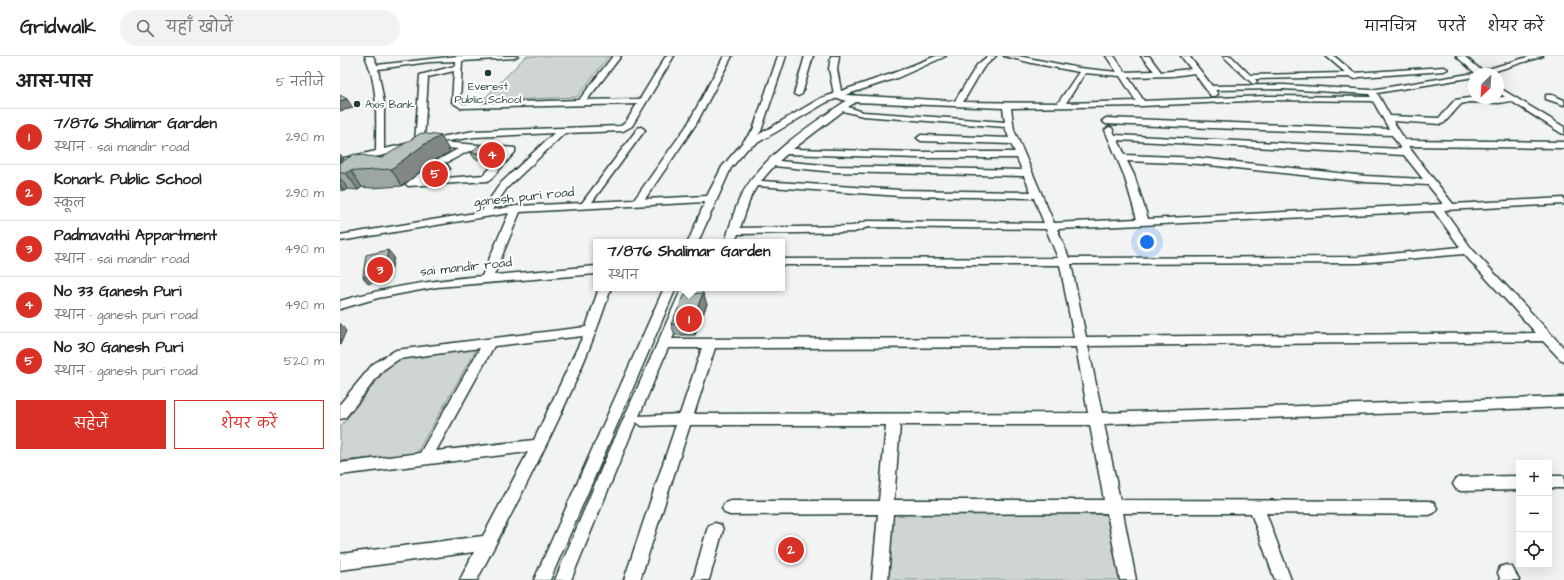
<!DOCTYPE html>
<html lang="hi">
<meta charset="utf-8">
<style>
:root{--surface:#fff;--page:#f2f2f2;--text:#222;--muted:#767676;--line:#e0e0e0;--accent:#d93025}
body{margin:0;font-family:"Architects Daughter","Playpen Sans Deva",sans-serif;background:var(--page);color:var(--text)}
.controls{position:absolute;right:12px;bottom:12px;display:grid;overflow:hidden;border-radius:0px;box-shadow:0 4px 16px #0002}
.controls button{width:36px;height:36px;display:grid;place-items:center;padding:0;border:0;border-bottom:1px solid var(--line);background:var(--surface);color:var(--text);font:20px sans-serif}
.compass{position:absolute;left:1128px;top:12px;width:36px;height:36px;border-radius:50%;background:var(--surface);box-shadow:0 4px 16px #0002;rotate:205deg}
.you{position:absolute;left:807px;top:186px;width:14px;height:14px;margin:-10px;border:3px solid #fff;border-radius:50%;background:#1a73e8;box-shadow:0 0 0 6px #1a73e833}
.badge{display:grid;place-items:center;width:26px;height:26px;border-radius:50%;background:var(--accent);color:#fff;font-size:13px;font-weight:700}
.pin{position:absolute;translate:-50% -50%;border:2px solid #fff;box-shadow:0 1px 4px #0006}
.popup{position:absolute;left:253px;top:183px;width:192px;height:52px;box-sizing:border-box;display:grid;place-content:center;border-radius:0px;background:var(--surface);filter:drop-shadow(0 1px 3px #0005);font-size:13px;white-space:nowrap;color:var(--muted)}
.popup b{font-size:15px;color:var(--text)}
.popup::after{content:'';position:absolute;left:50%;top:100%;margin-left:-8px;border:8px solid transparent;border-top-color:var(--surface)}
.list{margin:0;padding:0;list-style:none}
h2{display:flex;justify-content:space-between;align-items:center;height:52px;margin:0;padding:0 16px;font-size:17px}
h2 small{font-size:13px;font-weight:400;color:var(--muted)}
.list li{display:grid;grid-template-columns:26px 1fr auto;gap:12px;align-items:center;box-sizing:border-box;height:56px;padding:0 16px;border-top:1px solid var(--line)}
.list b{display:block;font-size:15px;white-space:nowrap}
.list p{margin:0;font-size:13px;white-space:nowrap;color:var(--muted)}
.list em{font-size:13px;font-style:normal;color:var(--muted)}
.actions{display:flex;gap:8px;padding:12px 16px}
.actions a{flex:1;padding:9px 0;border:1px solid var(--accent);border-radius:0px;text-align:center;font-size:14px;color:var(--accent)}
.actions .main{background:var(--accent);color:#fff}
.icon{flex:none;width:22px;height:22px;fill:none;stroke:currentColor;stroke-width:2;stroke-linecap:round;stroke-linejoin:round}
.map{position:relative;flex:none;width:1224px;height:524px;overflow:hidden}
header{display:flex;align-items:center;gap:24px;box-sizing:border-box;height:56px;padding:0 20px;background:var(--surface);border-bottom:1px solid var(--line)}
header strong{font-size:19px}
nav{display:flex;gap:22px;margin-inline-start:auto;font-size:14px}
.search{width:280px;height:36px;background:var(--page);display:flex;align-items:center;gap:10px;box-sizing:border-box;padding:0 14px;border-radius:22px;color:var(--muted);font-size:15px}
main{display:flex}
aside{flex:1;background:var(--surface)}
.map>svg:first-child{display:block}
.green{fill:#ced5d3;stroke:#768984}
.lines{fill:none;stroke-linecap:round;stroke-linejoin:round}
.minor-casing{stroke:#1f3d34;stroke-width:3}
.minor{fill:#fff;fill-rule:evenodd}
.wall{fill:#9da6a3;stroke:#1f3d34}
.shaded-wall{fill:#808784;stroke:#1f3d34}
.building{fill:#b7c1bd;stroke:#1f3d34}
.poi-dot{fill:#1f3d34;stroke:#fff;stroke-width:1.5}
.labels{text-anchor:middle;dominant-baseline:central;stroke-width:4;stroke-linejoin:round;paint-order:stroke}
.far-poi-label{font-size:11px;fill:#1f3d34;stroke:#fff}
.street-label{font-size:13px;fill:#1f3d34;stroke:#fff}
</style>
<header>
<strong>Gridwalk</strong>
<div class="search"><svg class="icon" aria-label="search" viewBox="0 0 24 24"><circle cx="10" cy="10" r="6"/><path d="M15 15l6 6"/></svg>यहाँ खोजें</div>
<nav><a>मानचित्र</a><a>परतें</a><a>शेयर करें</a></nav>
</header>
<main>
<aside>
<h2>आस-पास<small>5 नतीजे</small></h2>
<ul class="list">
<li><span class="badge">1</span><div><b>7/876 Shalimar Garden</b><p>स्थान · sai mandir road</p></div><em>290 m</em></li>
<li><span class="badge">2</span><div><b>Konark Public School</b><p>स्कूल</p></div><em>290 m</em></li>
<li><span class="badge">3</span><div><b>Padmavathi Appartment</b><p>स्थान · sai mandir road</p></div><em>490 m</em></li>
<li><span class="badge">4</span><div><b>No 33 Ganesh Puri</b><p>स्थान · ganesh puri road</p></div><em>490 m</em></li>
<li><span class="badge">5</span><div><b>No 30 Ganesh Puri</b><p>स्थान · ganesh puri road</p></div><em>520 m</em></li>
</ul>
<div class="actions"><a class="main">सहेजें</a><a>शेयर करें</a></div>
</aside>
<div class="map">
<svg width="1224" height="524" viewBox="0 0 1224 524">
<rect width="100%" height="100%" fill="#f2f3f3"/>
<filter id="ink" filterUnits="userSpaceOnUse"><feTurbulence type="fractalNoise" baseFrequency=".025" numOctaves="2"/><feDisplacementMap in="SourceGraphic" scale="8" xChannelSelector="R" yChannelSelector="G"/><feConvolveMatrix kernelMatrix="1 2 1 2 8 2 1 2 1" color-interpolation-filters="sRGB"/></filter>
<g filter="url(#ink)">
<path class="green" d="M186,0H269L237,41L142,45Z
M137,292L76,398L0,405V371L55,302Z
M774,451L788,524H540L546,452Z"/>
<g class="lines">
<defs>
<path id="minor" d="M25,0H33L37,9L118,0H178L174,2L122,5L120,45L123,48L239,44L273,0H281L247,44L300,43L326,0H334L292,70L283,75L225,77L167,132L152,154L176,150L242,147L298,72L301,71L305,74L252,146L294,144L348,68L384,0H392L356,68L305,143L367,140L382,111L413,74L438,0H446L421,75L418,79L481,42L494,38L489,13L491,0H499L497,13L501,35L551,18L596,0H606L557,22L505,39L615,45L637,9L648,0H656L643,12L623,46L718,47L739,16L692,7L664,0H678L739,12L777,16L766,0H774L785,16L814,15L801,0H809L821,16L851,13L841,0H849L872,30L943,29L1031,34L1135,17L1116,0H1124L1142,15L1191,0H1203L1146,18H1134V21L1037,37L1050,60L1099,62L1115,44L1129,42L1165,41L1158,36V31L1224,71V78L1221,77L1171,45L1159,47L1129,46L1121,48L1104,67L1101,68L1053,65L1065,84L1224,86V92L1068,90L1113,148L1224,142V148L1104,154L1131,192L1224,292V305L1220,303L1203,285L748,290L762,357L1224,341V351L764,368L780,444L1089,445L1094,447L1097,452L1094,457L1089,459L926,457L951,524H935L911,457H783L796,524H780L767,457L553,458L548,524H532L538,458L390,459L385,457L382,452L385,447L390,445H539L546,369H350L300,524H284L336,369L302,370L296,366L231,524H215L263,409L342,232H354L332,283L734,282L720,209H442V203L718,202L706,173L528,171L514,176L398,178L395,186H385C390,171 394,154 401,140C423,99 469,70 506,45L498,42L487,46L407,93L391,112L358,186H348L365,146L180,156L154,219L256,210V218L97,231L38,242L0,253V245C47,231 94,224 142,220L169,157L0,185V179L141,156L160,128L214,77L134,81L101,86L175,92V96L150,124L147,125L68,130L66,128L68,126L96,105L118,93L96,91L92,88L0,109V103L36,95C36,62 39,31 25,0ZM115,5V10L80,19L75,86L44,93V47L38,13L89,6ZM114,15L112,46L121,52L297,48L286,66L281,70L134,75L84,84L88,21ZM745,17L780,20L796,45L726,47ZM854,17L871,40H874L878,38L875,34L943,33L1029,38L1031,41L927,40L804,45L788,21L833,20ZM927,44L1033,45L1049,73L766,62L762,65L766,68L1052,79L1061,93L775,79L772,72L769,71L765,74L784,119L797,163L714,167L674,74L671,52L802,50ZM516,46L663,52L665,66L523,56L508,51ZM503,55L523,60L665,71L669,82L581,79L577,82L581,85L671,88L675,96H579L453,93ZM778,84L1064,99L1083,123L1025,120L860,102L785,99ZM129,95L165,96L144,119L82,124L102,109ZM447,98L579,102H677L682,114L495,110L439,105ZM787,105L860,108L1025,126L1088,129L1103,148L808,163L794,119ZM434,110L495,116L684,120L691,136L560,134L421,125ZM417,130L560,140L694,142L704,167L527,165L513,170L400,172L411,140ZM1094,155L1120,191L1019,201L729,202L717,173ZM1124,198L1196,277L746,281L731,208L1019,207ZM736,291L748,357L354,358L375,292ZM328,292H362L340,358L299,360ZM560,369H750L764,444H554Z
M465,0H473L462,38L458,40L454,38Z
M883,0H891L910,19L1006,17L986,0H994L1014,17L1104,11L1108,13L1104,15L1019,21L1015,23L1011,21L915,23L917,26L913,28Z
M1206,39H1212L1224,44V49L1206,43Z
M259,232H271C238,335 186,429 137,524H120L134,496L0,514V498L143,480L188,396L0,419V407L80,397L140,292L59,303L43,314L5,362L0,363V348L33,308L56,294L246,271ZM243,280L194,384L96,395L154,290Z
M324,232H336L210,524H194Z
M1179,420V434L1121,435L1116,433L1113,428L1116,423L1121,421Z
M1209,420H1224V432H1209Z
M375,467L381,469L383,474L369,524H353L367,474L369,469Z
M1166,509L1172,511L1179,524H1161L1158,517L1160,511Z"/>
</defs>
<use href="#minor" class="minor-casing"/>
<use href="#minor" class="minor"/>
</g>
<path class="wall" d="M110,96L95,104L62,130L31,132L22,131L18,134L8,133L4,135L0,134V98L4,104L42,102Z
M131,97H162L156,104L135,103Z
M107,107L111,113L101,121L87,122L83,115Z
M367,248L355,279H335L331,268Z"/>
<path class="shaded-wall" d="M7,43L13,52L0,55V45Z
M101,80L110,96L95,104L62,130L51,113L85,88Z
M158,91L162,97L156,104L152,97Z
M0,98L22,131L18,134L6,117L0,111Z
M107,107L111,113L101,121L97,114Z
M0,122L8,133L4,135L0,129Z
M48,194L54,201L50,222L28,228L23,221Z
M363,237L367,248L355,279L351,268Z
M0,267L6,275L0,289Z"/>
<path class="building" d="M0,39L7,43L0,45Z
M81,77L101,80L85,88L51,113L19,115L11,114L6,117H0V107L14,98L42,102Z
M138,90L158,91L152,97H131Z
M96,106L107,107L97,114L83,115Z
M48,194L44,215L23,221L26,199Z
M363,237L351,268H331L345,238Z"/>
</g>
<g class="poi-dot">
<circle cx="148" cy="17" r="4"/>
<circle cx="17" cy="48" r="4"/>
</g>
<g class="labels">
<g class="far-poi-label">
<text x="148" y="30">Everest<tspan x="148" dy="13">Public School</tspan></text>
<text x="25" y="48" text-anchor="start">Axis Bank</text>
</g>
<g class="street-label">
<text transform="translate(184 141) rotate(-6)">ganesh puri road</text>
<text transform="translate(126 211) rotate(-6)">sai mandir road</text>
</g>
</g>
</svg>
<div class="controls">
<button>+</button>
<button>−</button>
<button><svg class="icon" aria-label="locate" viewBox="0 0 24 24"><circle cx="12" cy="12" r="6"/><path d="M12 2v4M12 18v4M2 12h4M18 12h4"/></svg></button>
</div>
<svg class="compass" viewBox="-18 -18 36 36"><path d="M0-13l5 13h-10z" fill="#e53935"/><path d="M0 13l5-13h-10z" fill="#767676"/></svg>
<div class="you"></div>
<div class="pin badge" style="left:349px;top:263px">1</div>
<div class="popup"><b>7/876 Shalimar Garden</b>स्थान</div>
<div class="pin badge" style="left:451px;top:494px">2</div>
<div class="pin badge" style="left:40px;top:214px">3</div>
<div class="pin badge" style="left:152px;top:99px">4</div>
<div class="pin badge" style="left:95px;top:118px">5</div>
</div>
</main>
